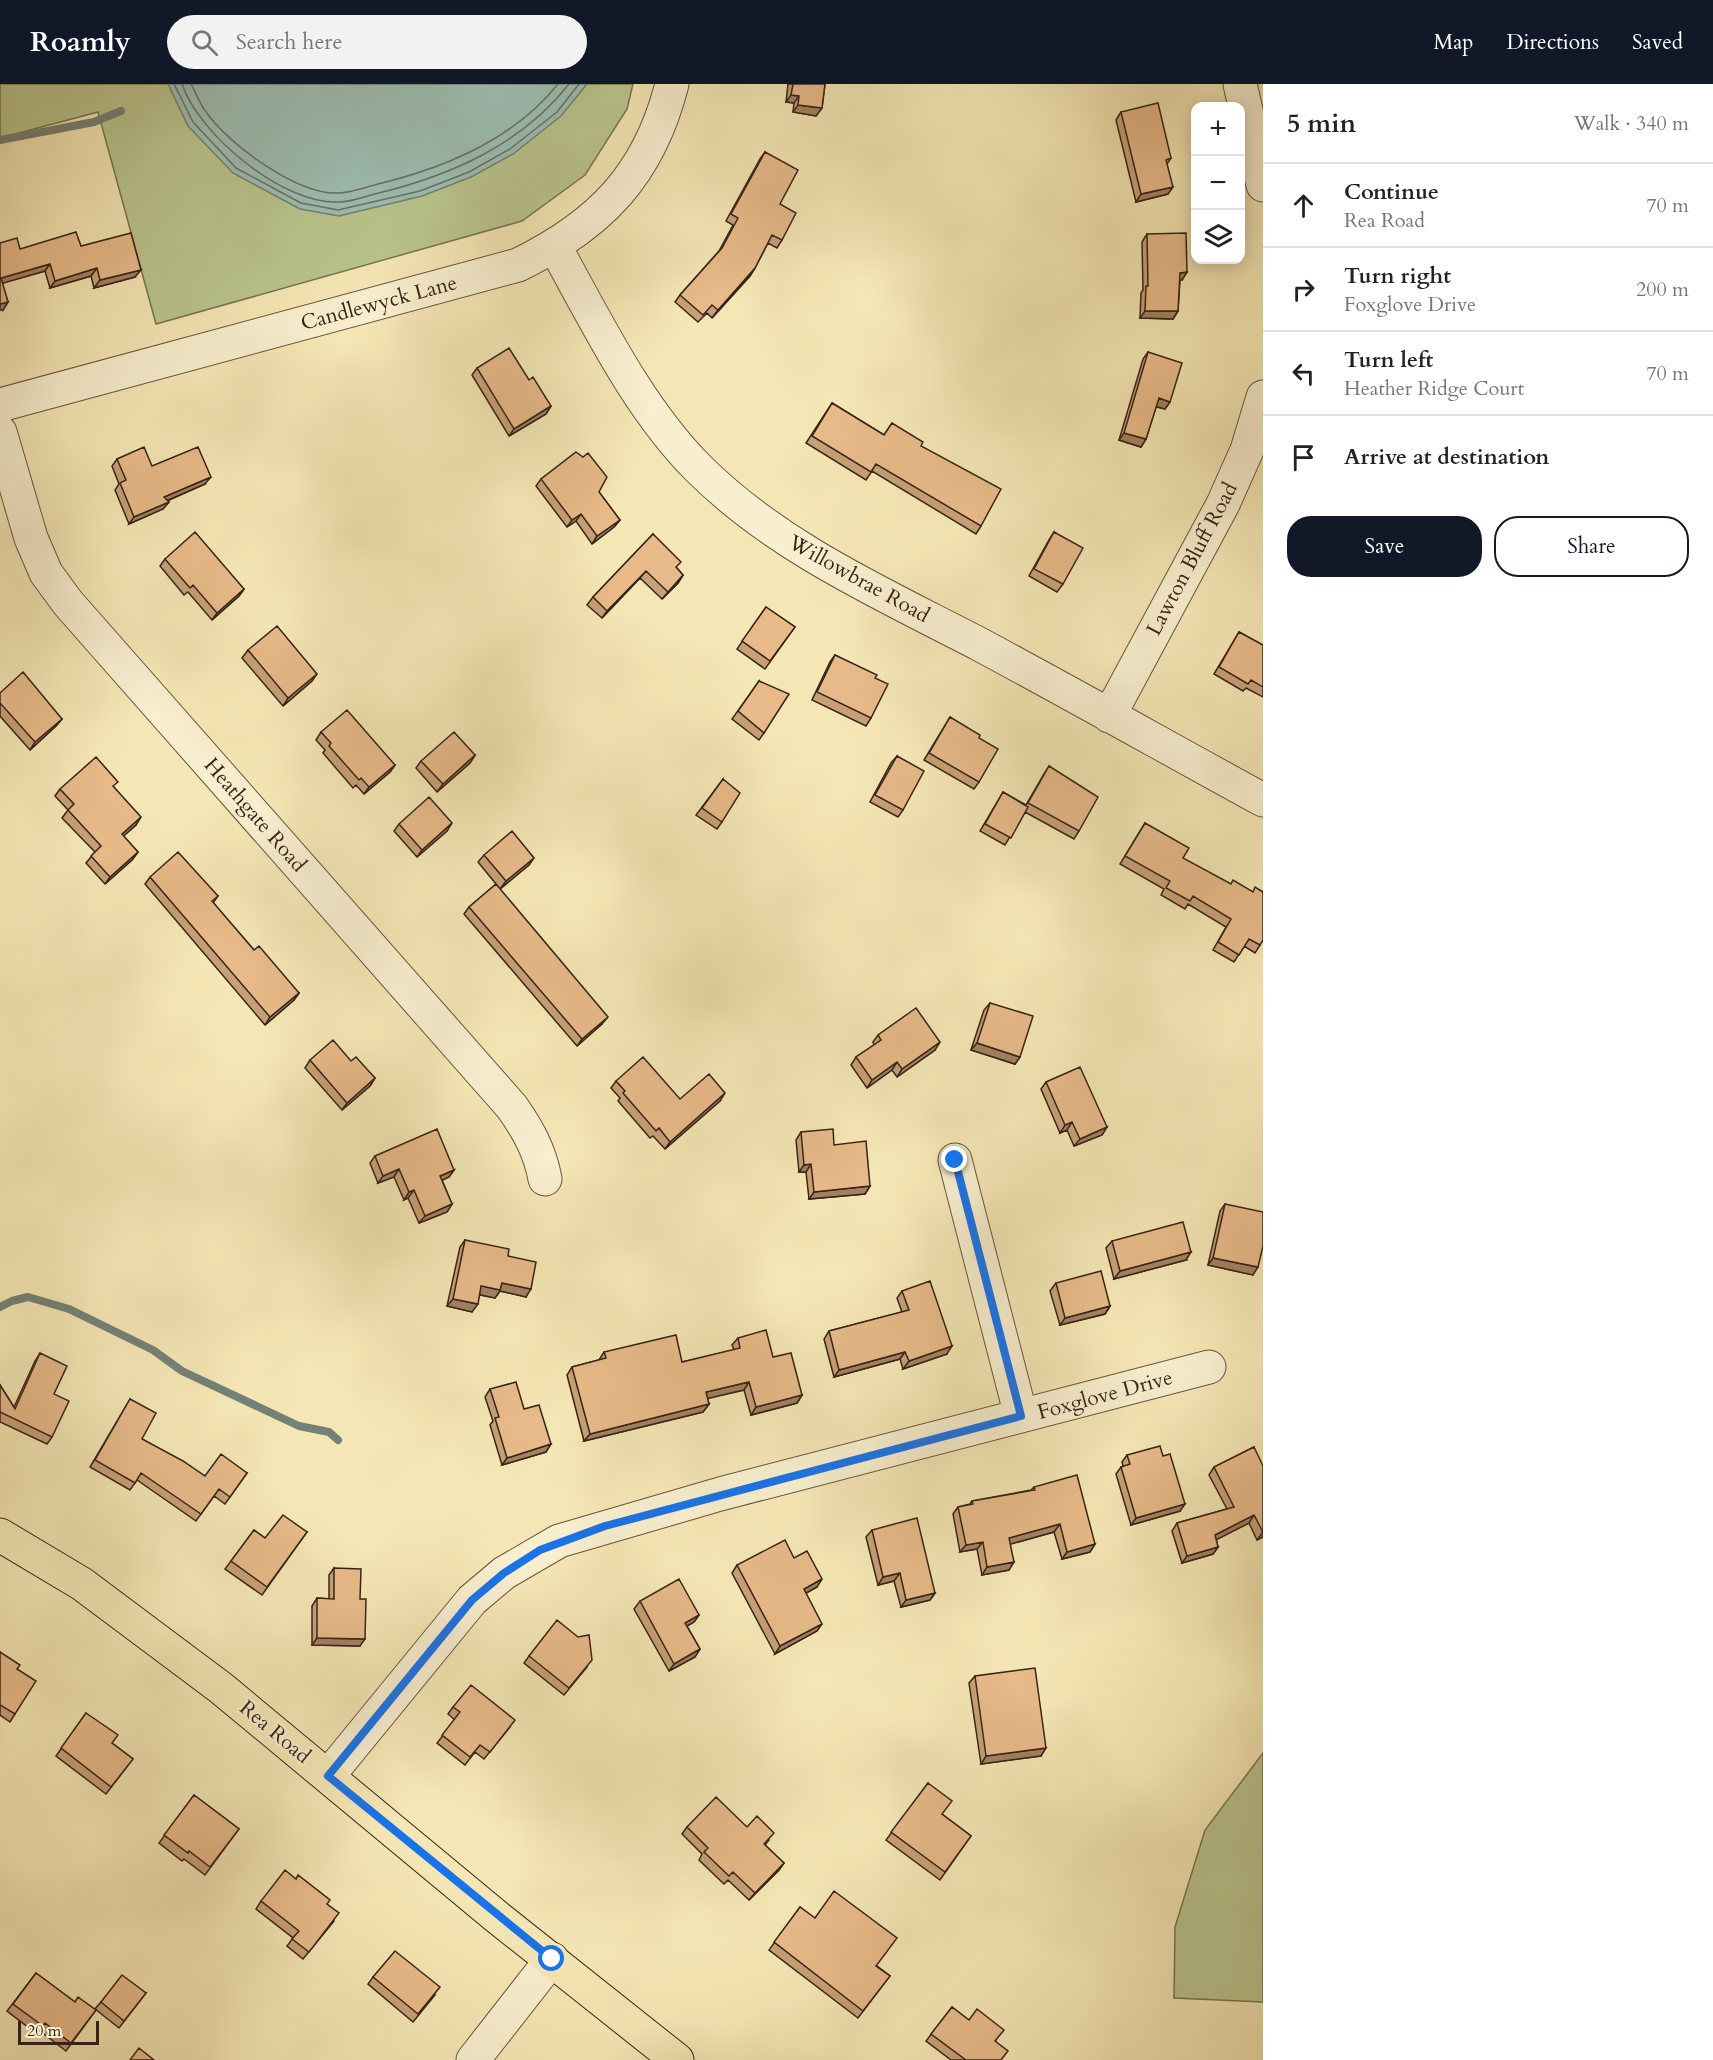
<!DOCTYPE html>
<meta charset="utf-8">
<style>
:root{--surface:#fff;--page:#f2f2f2;--text:#222;--muted:#767676;--line:#e0e0e0;--accent:#111827}
body{margin:0;font-family:Cardo,serif;background:var(--page);color:var(--text)}
.controls{position:absolute;right:18px;top:18px;display:grid;overflow:hidden;border-radius:12px;box-shadow:0 3px 15px #0003}
.controls button{width:54px;height:54px;display:grid;place-items:center;padding:0;border:0;border-bottom:2px solid var(--line);background:var(--surface);color:var(--text);font:30px sans-serif}
.scale{position:absolute;left:18px;bottom:15px;width:81px;box-sizing:border-box;padding-left:6px;border:3px solid #372318;border-top:0;font-size:16px;line-height:21px;white-space:nowrap;color:#372318;-webkit-text-stroke:4px #f8efcf;paint-order:stroke}
.stop{position:absolute;width:18px;height:18px;margin:-14px;border:4px solid #1a73e8;border-radius:50%;background:#fff}
.stop.end{background:#1a73e8;border-color:#fff;box-shadow:0 2px 6px #0008}
.list{margin:0;padding:0;list-style:none}
h2{display:flex;justify-content:space-between;align-items:center;height:78px;margin:0;padding:0 24px;font-size:26px}
h2 small{font-size:20px;font-weight:400;color:var(--muted)}
.list li{display:grid;grid-template-columns:39px 1fr auto;gap:18px;align-items:center;box-sizing:border-box;height:84px;padding:0 24px;border-top:2px solid var(--line)}
.list b{display:block;font-size:22px;white-space:nowrap}
.list p{margin:0;font-size:20px;white-space:nowrap;color:var(--muted)}
.list em{font-size:20px;font-style:normal;color:var(--muted)}
.actions{display:flex;gap:12px;padding:18px 24px}
.actions a{flex:1;padding:14px 0;border:2px solid var(--accent);border-radius:24px;text-align:center;font-size:21px;color:var(--accent)}
.actions .main{background:var(--accent);color:#fff}
.icon{flex:none;width:33px;height:33px;fill:none;stroke:currentColor;stroke-width:2;stroke-linecap:round;stroke-linejoin:round}
.map{position:relative;flex:none;width:1263px;height:1976px;overflow:hidden}
header{display:flex;align-items:center;gap:36px;box-sizing:border-box;height:84px;padding:0 30px;background:var(--accent);color:#fff}
header strong{font-size:28px}
nav{display:flex;gap:33px;margin-inline-start:auto;font-size:21px}
.search{width:420px;height:54px;background:var(--page);display:flex;align-items:center;gap:15px;box-sizing:border-box;padding:0 21px;border-radius:33px;color:var(--muted);font-size:22px}
main{display:flex}
aside{flex:1;background:var(--surface)}
.map>svg:first-child{display:block}
.park{fill:#bac58e;stroke:#787453;stroke-width:1.5}
.water{fill:#9dbfb4;stroke:#748176;stroke-width:1.5}
.lines{fill:none;stroke-linecap:round;stroke-linejoin:round}
.shore{stroke:#6a7166;stroke-width:1.5}
.stream{stroke:#748176;stroke-width:8}
.minor-casing{stroke:#66543f;stroke-width:35}
.major-casing{stroke:#372318;stroke-width:35}
.minor{stroke:#f8efcf;stroke-width:33}
.major{stroke:#f5e7b5;stroke-width:33}
.wall{fill:#c8a077;stroke:#372318;stroke-width:1.5}
.shaded-wall{fill:#a28261;stroke:#372318;stroke-width:1.5}
.building{fill:#e8ba8a;stroke:#372318;stroke-width:1.5}
.route{stroke:#1a73e8;stroke-width:8}
.labels{text-anchor:middle;dominant-baseline:central;stroke-width:4.5;stroke-linejoin:round;paint-order:stroke}
.street-label{font-size:21px;fill:#372318;stroke:#f8efcf}
</style>
<header>
<strong>Roamly</strong>
<div class="search"><svg class="icon" aria-label="search" viewBox="0 0 24 24"><circle cx="10" cy="10" r="6"/><path d="M15 15l6 6"/></svg>Search here</div>
<nav><a>Map</a><a>Directions</a><a>Saved</a></nav>
</header>
<main>
<div class="map">
<svg width="1263" height="1976" viewBox="0 0 1263 1976">
<rect width="100%" height="100%" fill="#f5e7b5"/>
<filter id="stains"><feTurbulence type="fractalNoise" baseFrequency=".00333" numOctaves="4"/><feColorMatrix values="0 0 0 0 .2 0 0 0 0 .09 0 0 0 0 .02 0 0 0 .5 -.17"/></filter>
<radialGradient id="worn" r=".72"><stop offset=".6" stop-color="#630" stop-opacity="0"/><stop offset="1" stop-color="#630" stop-opacity=".3"/></radialGradient>
<path class="park" d="M0,0H633L627,25L585,91L522,137L156,240L98,28L0,54Z
M1263,1669V1918L1174,1914L1175,1843L1205,1746Z"/>
<path class="water" d="M168,0H587L561,32L513,70L471,93L422,112L339,132L300,125L233,89L188,42Z"/>
<g class="lines">
<path class="shore" d="M174,0L193,38L236,84L301,119L338,126L420,107L469,88L510,65L557,28L579,0
M182,0C199,51 284,121 339,118C352,118 366,112 379,109C452,91 522,60 569,0
M191,0C196,9 200,20 206,28C229,61 298,111 338,109C351,109 366,103 378,100C445,84 514,55 558,0"/>
<path class="stream" d="M0,56L94,38L121,27
M0,1223L12,1217L28,1213L69,1225L153,1266L182,1287L299,1342L329,1348L338,1356"/>
<defs>
<path id="minor" d="M1240,0L1263,101
M555,163C596,237 638,324 698,384C777,463 881,509 979,560C1074,611 1168,664 1263,716
M0,321L518,181C600,141 649,91 672,0
M0,348L31,454L46,489L68,519L512,1023C528,1046 540,1067 545,1095
M1109,632L1223,420L1247,366L1263,313
M955,1076L1021,1332
M328,1692L472,1516L504,1489L559,1457L720,1410L1209,1283
M473,1976L552,1875"/>
<path id="major" d="M0,1451L82,1500L221,1604L497,1833L677,1976"/>
</defs>
<use href="#minor" class="minor-casing"/>
<use href="#major" class="major-casing"/>
<use href="#minor" class="minor"/>
<use href="#major" class="major"/>
</g>
<path class="wall" d="M788,0H825L822,24L816,32L793,28L794,19L786,18Z
M1121,28L1171,74L1167,80L1168,110L1136,118L1116,36Z
M765,68L780,120L782,156L777,164L768,159L755,184L750,192L712,234L707,229L698,238L675,218L680,211L719,167L733,141L726,137L760,75Z
M1147,150L1187,188L1182,196H1180L1178,227L1173,235L1140,234L1141,209L1143,206L1142,158Z
M0,159L20,165L81,162L135,193L94,204L91,192L50,204L45,187L2,199L8,218L3,226Z
M1148,268L1170,318L1165,325L1156,323L1146,355L1141,363L1119,356L1143,275Z
M477,284L551,322L546,330L509,352L472,291Z
M832,319L884,351L892,339L921,362L981,442L976,450L872,387L866,396L806,359Z
M117,375L152,382L205,400L167,417L169,418L163,425L129,440L115,406L119,400L112,382Z
M541,395L599,408L620,436L614,443L592,460L576,437L567,443L536,402Z
M1054,448L1063,500L1057,508L1029,492L1049,456Z
M653,450L677,484L683,491L678,499L662,515L640,494L602,534L587,521L593,513Z
M165,475L244,505L239,512L212,536L188,508L184,511L160,482Z
M766,523L795,543L765,585L737,565Z
M1239,548L1263,561V613L1246,604L1243,607L1214,590Z
M248,566L312,597L283,622L242,574Z
M835,571L875,594L871,634L866,642L812,616L830,578Z
M759,597L764,649L759,656L732,635Z
M0,609L62,635L56,642L30,666L0,632Z
M950,633L979,654V698L974,705L924,676Z
M321,648L395,681L390,688L364,710L356,701L353,704L323,669L325,666L316,656Z
M475,671L470,679L437,708L416,684L421,677Z
M897,672L903,726L898,733L870,718L891,679Z
M1049,682L1079,747L1074,755L1025,728L1005,761L980,747L1003,708L1026,721L1044,690Z
M723,695L722,738L717,745L696,731Z
M114,703L136,741L123,752L138,768L132,776L105,800L86,779L95,768L62,734L68,726L55,712L60,705Z
M1145,739L1183,774L1260,861L1255,869L1244,862L1234,878L1213,866L1226,843L1188,820L1185,825L1161,811L1164,805L1120,780Z
M399,740L447,747L417,773L394,747Z
M484,771L529,781L500,805L602,940L577,962L464,830L469,823L496,800L478,778Z
M150,793L218,812L213,819L254,866L299,909L294,916L265,941L145,800Z
M990,919L1020,973L1015,980L971,966L984,926Z
M878,951L935,966L897,993L892,986L867,1004L851,981L856,973L874,961L873,958Z
M310,976L351,977L375,994L370,1002L342,1026L305,984Z
M616,997L680,1015L720,1017L665,1065L653,1052L650,1054L618,1017L620,1014L611,1004Z
M1046,998L1107,1043L1102,1051L1074,1062L1067,1046L1060,1049L1041,1005Z
M801,1048L834,1061L870,1102L865,1110L809,1115L806,1088H799L796,1056Z
M375,1072L454,1086L449,1093L442,1096L452,1120L447,1128L419,1139L408,1114L404,1116L394,1093L378,1099L370,1079Z
M1225,1120L1261,1170L1253,1191L1208,1181L1220,1127Z
M465,1156L508,1172L526,1213L500,1207L495,1214L480,1211L472,1228L447,1222L460,1163Z
M1112,1157L1186,1176L1114,1195L1106,1164Z
M1056,1199L1110,1222L1105,1230L1060,1241L1050,1207Z
M902,1207L947,1270L903,1285L900,1275L834,1293L824,1255L829,1247L902,1228L897,1214Z
M738,1254L773,1273L802,1311L797,1319L751,1331L744,1306L707,1314L709,1320L703,1328L584,1357L567,1291L572,1283L599,1276L604,1268L682,1278L734,1266L732,1261Z
M40,1269L54,1310L52,1353L47,1360L0,1338V1301L14,1323L35,1277Z
M490,1305L524,1325L546,1368L502,1381L490,1341L493,1337L485,1313Z
M130,1315L142,1355L205,1392L247,1389L225,1420L214,1412L196,1437L137,1396L130,1406L90,1383Z
M1254,1363L1263,1453L1257,1456L1249,1439L1216,1455L1218,1463L1213,1470L1182,1479L1172,1447L1177,1439L1227,1425L1209,1391L1214,1383Z
M1127,1371L1180,1427L1131,1441L1116,1390L1121,1383L1123,1382L1122,1378Z
M1034,1403L1095,1460L1090,1468L1062,1475L1054,1448L1010,1460L1009,1486L982,1491L977,1465L960,1468L953,1430L958,1423L970,1420L972,1417L1031,1406Z
M254,1446L265,1454L307,1448L262,1511L225,1485Z
M872,1446L935,1509L930,1516L901,1523L894,1497L878,1501L866,1453Z
M794,1474L817,1503L806,1509L817,1547L775,1570L732,1489L737,1481Z
M334,1484L360,1562L312,1561V1522L317,1514L329,1515V1491Z
M640,1517L699,1531L694,1538L687,1542L700,1565L695,1573L669,1587L634,1525Z
M0,1568L17,1585L15,1630L10,1638L0,1631Z
M529,1572L587,1583L564,1611L524,1579Z
M975,1592L1041,1672L981,1680L969,1599Z
M453,1623L510,1643L484,1675L475,1668L465,1681L437,1659L455,1636L448,1630Z
M86,1629L112,1659L133,1675L106,1710L56,1672Z
M928,1699L942,1730L971,1752L940,1796L886,1756Z
M194,1711L239,1745L205,1791L184,1775L182,1777L159,1759Z
M687,1743H747L769,1756L765,1761L784,1779L779,1786L749,1816L728,1796L724,1800L699,1776L702,1770L682,1750Z
M261,1817L327,1820L334,1837L303,1875L287,1862L293,1854L256,1825Z
M800,1823L890,1892L858,1934L769,1866Z
M36,1889L75,1918L96,1926L66,1967L40,1947L37,1950L7,1927Z
M373,1893L435,1911L413,1938L368,1900Z
M146,1909L119,1944L95,1925L101,1918Z
M952,1923L996,1957L1001,1976H951L926,1957Z"/>
<path class="shaded-wall" d="M791,11L799,12L794,19L786,18Z
M798,21L822,24L816,32L793,28Z
M1173,103L1168,110L1136,118L1141,110Z
M50,180L45,187L0,200L1,194Z
M97,184L91,192L50,204L55,197Z
M755,184L750,192L712,234L718,226Z
M141,186L135,193L94,204L100,196Z
M1187,188L1182,196H1175L1180,189Z
M8,218L3,226H0V220Z
M1145,227H1178L1173,235L1140,234Z
M1159,314L1170,318L1165,325L1154,322Z
M551,322L546,330L509,352L514,345Z
M1124,349L1146,355L1141,363L1119,356Z
M211,393L205,400L159,420L164,413Z
M169,418L163,425L129,440L134,433Z
M581,430L576,437L567,443L572,436Z
M620,436L614,443L592,460L597,452Z
M646,487L640,494L602,534L607,527Z
M683,491L678,499L662,515L668,508Z
M244,505L239,512L212,536L217,529Z
M317,590L312,597L283,622L288,614Z
M62,635L56,642L30,666L35,658Z
M475,671L470,679L437,708L443,700Z
M395,681L390,688L364,710L369,703Z
M141,733L136,741L117,758L122,750Z
M452,739L447,747L417,773L422,766Z
M138,768L132,776L105,800L110,793Z
M534,774L529,781L500,805L506,797Z
M299,909L294,916L265,941L270,933Z
M608,933L602,940L577,962L582,955Z
M940,958L935,966L897,993L902,985Z
M977,959L1020,973L1015,980L971,966Z
M897,978L892,986L867,1004L872,996Z
M375,994L370,1002L342,1026L347,1019Z
M725,1009L720,1017L665,1065L670,1058Z
M1072,1038L1067,1046L1060,1049L1065,1041Z
M1107,1043L1102,1051L1074,1062L1080,1055Z
M811,1080L806,1088H799L804,1081Z
M399,1085L394,1093L378,1099L383,1092Z
M454,1086L449,1093L435,1100L440,1092Z
M870,1102L865,1110L809,1115L814,1108Z
M414,1106L408,1114L404,1116L409,1108Z
M452,1120L447,1128L419,1139L425,1132Z
M1191,1168L1186,1176L1114,1195L1120,1187Z
M1213,1174L1258,1183L1253,1191L1208,1181Z
M502,1199L531,1205L526,1213L500,1207L495,1214L476,1210L481,1202Z
M453,1215L478,1220L472,1228L447,1222Z
M1110,1222L1105,1230L1060,1241L1065,1234Z
M952,1262L947,1270L903,1285L909,1277Z
M905,1268L900,1275L834,1293L839,1286Z
M749,1298L744,1306L701,1316L706,1308Z
M802,1311L797,1319L751,1331L756,1323Z
M709,1320L703,1328L584,1357L590,1350Z
M551,1360L546,1368L502,1381L507,1374Z
M1185,1420L1180,1427L1131,1441L1136,1434Z
M1254,1431L1249,1439L1210,1459L1215,1451Z
M1060,1440L1054,1448L1004,1462L1009,1454Z
M1263,1448V1453L1257,1456Z
M983,1458L977,1465L960,1468L966,1461Z
M1095,1460L1090,1468L1062,1475L1067,1468Z
M1218,1463L1213,1470L1182,1479L1187,1472Z
M1014,1478L1009,1486L982,1491L987,1483Z
M900,1489L894,1497L878,1501L883,1493Z
M822,1495L817,1503L799,1513L804,1505Z
M935,1509L930,1516L901,1523L906,1516Z
M699,1531L694,1538L680,1546L685,1539Z
M822,1540L817,1547L775,1570L780,1562Z
M317,1554L365,1555L360,1562L312,1561Z
M700,1565L695,1573L669,1587L674,1580Z
M1046,1664L1041,1672L981,1680L986,1672Z
M784,1779L779,1786L749,1816L755,1809Z"/>
<path class="building" d="M793,0H825L822,24L798,21L799,12L791,11Z
M1158,19L1171,74L1166,76L1173,103L1141,110L1121,28Z
M765,68L798,86L780,120L796,129L782,156L772,151L755,184L718,226L712,221L703,231L680,211L722,164L738,134L731,130Z
M76,148L81,162L131,149L141,186L100,196L97,184L55,197L50,180L1,194L8,218L0,220V159L17,154L20,165Z
M1186,149L1187,188L1180,189L1178,227H1145L1146,202H1148L1147,150Z
M509,264L529,296L533,293L551,322L514,345L477,284Z
M1148,268L1182,279L1170,318L1159,314L1146,355L1124,349Z
M832,319L884,351L892,339L923,358L921,362L1001,405L981,442L876,380L871,388L812,352Z
M144,363L152,382L198,363L211,393L164,413L169,418L134,433L120,399L126,396L117,375Z
M576,368L583,373L588,369L607,393L599,408L620,436L597,452L581,430L572,436L541,395Z
M195,448L244,505L217,529L193,501L190,504L165,475Z
M1054,448L1083,464L1063,500L1034,485Z
M653,450L681,478L676,483L683,491L668,508L646,487L607,527L593,513Z
M766,523L795,543L770,577L742,557Z
M277,542L317,590L288,614L248,566Z
M1239,548L1263,561V603L1251,596L1248,600L1219,583Z
M835,571L877,591L875,594L888,600L871,634L817,608Z
M23,588L62,635L35,658L0,619V609Z
M759,597L789,610L764,649L738,627Z
M347,626L395,681L369,703L361,694L359,696L329,662L331,659L321,648Z
M950,633L980,651L979,654L998,665L979,698L929,669Z
M454,648L475,671L443,700L421,677Z
M897,672L924,687L903,726L875,711Z
M96,673L118,698L113,702L141,733L122,750L138,768L110,793L91,772L101,762L68,726L74,720L60,705Z
M1049,682L1098,713L1079,747L1028,719Z
M723,695L740,709L722,738L702,724Z
M1003,708L1028,723L1011,754L985,740Z
M429,713L452,739L422,766L399,740Z
M1145,739L1189,764L1183,774L1231,800L1233,796L1253,808L1255,803L1263,808V856L1260,861L1249,855L1239,871L1218,858L1231,835L1193,812L1190,817L1166,804L1170,797L1125,772Z
M512,747L534,774L506,797L484,771Z
M178,768L218,812L212,817L254,866L259,862L299,909L270,933L150,793Z
M496,800L608,933L582,955L469,823Z
M990,919L1033,932L1020,973L977,959Z
M916,924L940,958L902,985L897,978L872,996L856,973L881,956L878,951Z
M333,956L351,977L356,973L375,994L347,1019L310,976Z
M643,973L680,1015L709,990L725,1009L670,1058L659,1044L656,1047L623,1009L625,1007L616,997Z
M1080,983L1107,1043L1080,1055L1072,1038L1065,1041L1046,998Z
M437,1045L454,1086L440,1092L452,1120L425,1132L414,1106L409,1108L399,1085L383,1092L375,1072Z
M833,1045L834,1061L866,1057L870,1102L814,1108L811,1080L804,1081L801,1048Z
M1225,1120L1263,1128V1162L1258,1183L1213,1174Z
M1183,1138L1191,1168L1120,1187L1112,1157Z
M465,1156L509,1165L508,1172L536,1178L531,1205L502,1199L500,1206L481,1202L478,1220L453,1215Z
M1101,1187L1110,1222L1065,1234L1056,1199Z
M930,1197L952,1262L909,1277L905,1268L839,1286L829,1247L909,1226L902,1207Z
M766,1246L773,1273L791,1269L802,1311L756,1323L749,1298L706,1308L709,1320L590,1350L572,1283L606,1274L604,1268L676,1251L682,1278L740,1264L738,1254Z
M40,1269L67,1282L54,1310L69,1317L52,1353L0,1328V1301L15,1325Z
M516,1298L524,1325L539,1321L551,1360L507,1374L495,1334L499,1333L490,1305Z
M130,1315L156,1329L142,1355L183,1377L205,1392L221,1370L247,1389L230,1413L219,1405L201,1430L141,1389L135,1399L95,1376Z
M1160,1362L1163,1372L1170,1370L1185,1420L1136,1434L1121,1383L1130,1380L1127,1371Z
M1254,1363L1263,1382V1448L1254,1431L1215,1451L1218,1463L1187,1472L1177,1439L1234,1423L1214,1383Z
M1077,1391L1095,1460L1067,1468L1060,1440L1009,1454L1014,1478L987,1483L983,1458L966,1461L958,1423L973,1420L972,1417L1035,1406L1034,1403Z
M283,1431L307,1448L267,1503L231,1477L254,1446L265,1454Z
M917,1434L935,1509L906,1516L900,1489L883,1493L872,1446Z
M785,1456L794,1474L807,1467L822,1495L804,1505L822,1540L780,1562L737,1481Z
M334,1484L361,1485L360,1515H366L365,1555L317,1554V1514L334,1515Z
M679,1495L699,1531L685,1539L700,1565L674,1580L640,1517Z
M557,1536L578,1553L589,1551L592,1576L569,1604L529,1572Z
M0,1568L20,1581L17,1585L36,1597L15,1630L0,1621Z
M1035,1584L1046,1664L986,1672L975,1592Z
M471,1601L515,1636L490,1668L480,1661L470,1673L442,1651L460,1628L453,1623Z
M86,1629L118,1651L112,1659L133,1675L111,1703L61,1664Z
M928,1699L952,1717L942,1730L971,1752L945,1788L891,1748Z
M194,1711L239,1745L210,1783L189,1767L188,1769L164,1751Z
M716,1713L747,1743L757,1732L774,1749L764,1760L784,1779L755,1809L733,1788L729,1792L704,1768L708,1764L687,1743Z
M285,1786L296,1795L298,1791L330,1816L327,1820L339,1829L309,1868L292,1855L299,1847L261,1817Z
M834,1807L897,1854L876,1882L890,1892L863,1927L774,1858L800,1823L815,1834Z
M395,1867L440,1903L418,1930L373,1893Z
M36,1889L75,1918L78,1913L96,1926L71,1959L45,1939L43,1942L13,1920Z
M122,1891L146,1909L124,1937L101,1918Z
M952,1923L969,1936L977,1925L1004,1946L995,1957L1008,1967L1001,1976H966L931,1950Z
M139,1964L154,1976H130Z"/>
<g class="lines">
<path class="route" d="M552,1875L328,1692L472,1516L504,1489L540,1466L605,1442L1021,1332L955,1076"/>
</g>
<g class="labels">
<g class="street-label">
<text transform="translate(379 219) rotate(-15)">Candlewyck Lane</text>
<text transform="translate(1192 475) rotate(-62)">Lawton Bluff Road</text>
<text transform="translate(859 495) rotate(29)">Willowbrae Road</text>
<text transform="translate(255 731) rotate(49)">Heathgate Road</text>
<text transform="translate(1105 1311) rotate(-15)">Foxglove Drive</text>
<text transform="translate(275 1648) rotate(40)">Rea Road</text>
</g>
</g>
<rect width="100%" height="100%" filter="url(#stains)"/>
<rect width="100%" height="100%" fill="url(#worn)"/>
</svg>
<div class="controls">
<button>+</button>
<button>−</button>
<button><svg class="icon" aria-label="layers" viewBox="0 0 24 24"><path d="M12 4l9 5-9 5-9-5zM3 14l9 5 9-5"/></svg></button>
</div>
<div class="scale">20 m</div>
<div class="stop" style="left:552px;top:1875px"></div>
<div class="stop end" style="left:955px;top:1076px"></div>
</div>
<aside>
<h2>5 min<small>Walk · 340 m</small></h2>
<ul class="list">
<li><svg class="icon" aria-label="ahead" viewBox="0 0 24 24"><path d="M12 20V5M6 11l6-6 6 6"/></svg><div><b>Continue</b><p>Rea Road</p></div><em>70 m</em></li>
<li><svg class="icon" aria-label="right" viewBox="0 0 24 24"><path d="M7 20v-9h11M14 6l5 5-5 5"/></svg><div><b>Turn right</b><p>Foxglove Drive</p></div><em>200 m</em></li>
<li><svg class="icon" aria-label="left" viewBox="0 0 24 24"><path d="M17 20v-9H6M10 6l-5 5 5 5"/></svg><div><b>Turn left</b><p>Heather Ridge Court</p></div><em>70 m</em></li>
<li><svg class="icon" aria-label="arrive" viewBox="0 0 24 24"><path d="M6 21V4h12l-3 4 3 4H6"/></svg><div><b>Arrive at destination</b></div></li>
</ul>
<div class="actions"><a class="main">Save</a><a>Share</a></div>
</aside>
</main>
